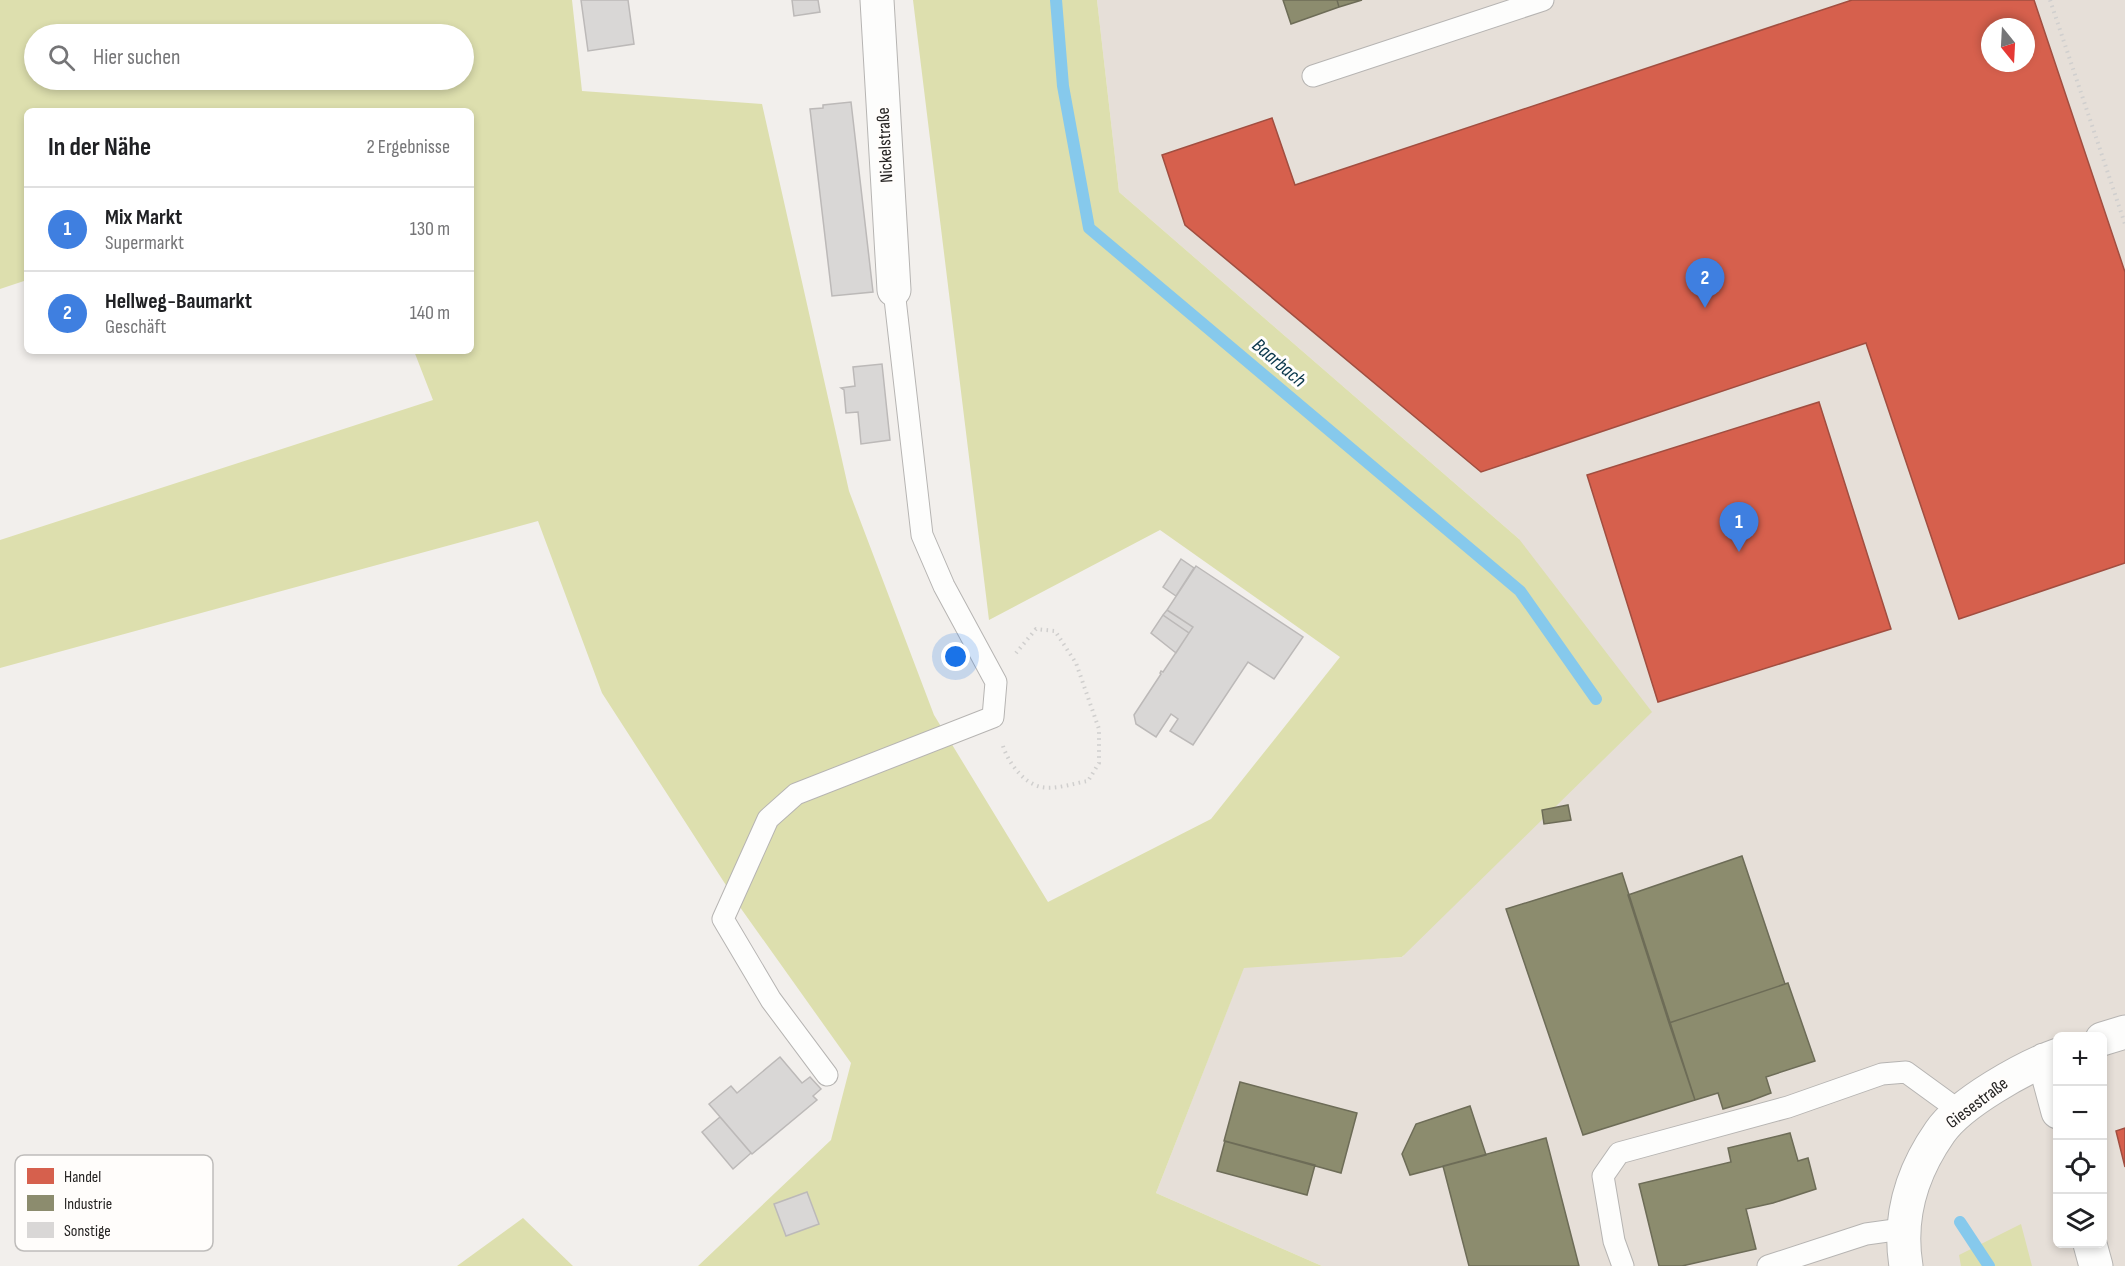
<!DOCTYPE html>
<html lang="de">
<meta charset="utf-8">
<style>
:root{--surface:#fff;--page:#f2f2f2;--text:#202124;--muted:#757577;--line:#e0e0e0;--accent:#d93025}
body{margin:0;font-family:"Sofia Sans Condensed",sans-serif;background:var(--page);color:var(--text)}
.controls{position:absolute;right:18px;bottom:18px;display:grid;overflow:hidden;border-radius:9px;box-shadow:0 3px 9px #0003}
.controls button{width:54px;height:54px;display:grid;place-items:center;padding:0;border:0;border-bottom:2px solid var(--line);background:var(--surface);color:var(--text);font:30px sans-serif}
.compass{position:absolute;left:1981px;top:18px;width:54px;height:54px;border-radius:50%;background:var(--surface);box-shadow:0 3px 9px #0003;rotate:162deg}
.you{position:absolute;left:956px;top:657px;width:21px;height:21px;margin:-15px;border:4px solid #fff;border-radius:50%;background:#1a73e8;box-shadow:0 0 0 9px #1a73e833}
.badge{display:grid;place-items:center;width:39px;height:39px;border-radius:50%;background:var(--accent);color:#fff;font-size:20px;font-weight:700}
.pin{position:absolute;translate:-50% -50px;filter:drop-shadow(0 2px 3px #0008)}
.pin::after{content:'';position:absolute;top:32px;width:21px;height:18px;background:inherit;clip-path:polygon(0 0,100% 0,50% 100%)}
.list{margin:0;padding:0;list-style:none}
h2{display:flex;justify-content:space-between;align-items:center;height:78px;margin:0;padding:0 24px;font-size:26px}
h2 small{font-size:20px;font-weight:400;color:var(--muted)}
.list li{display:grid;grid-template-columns:39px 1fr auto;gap:18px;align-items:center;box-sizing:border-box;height:84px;padding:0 24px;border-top:2px solid var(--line)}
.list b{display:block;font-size:22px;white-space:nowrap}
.list p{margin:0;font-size:20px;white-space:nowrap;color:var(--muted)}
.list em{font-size:20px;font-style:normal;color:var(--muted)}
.icon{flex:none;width:33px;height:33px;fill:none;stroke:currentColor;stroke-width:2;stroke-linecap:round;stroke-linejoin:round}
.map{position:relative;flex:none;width:2125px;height:1266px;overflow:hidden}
.search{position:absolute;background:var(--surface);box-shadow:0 3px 9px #0003;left:24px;top:24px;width:450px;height:66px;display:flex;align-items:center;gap:15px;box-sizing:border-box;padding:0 21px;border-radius:33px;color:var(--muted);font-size:22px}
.panel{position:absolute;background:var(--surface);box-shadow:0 3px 9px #0003;left:24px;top:108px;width:450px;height:246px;border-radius:9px}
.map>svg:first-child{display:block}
.built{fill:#e6dfd8;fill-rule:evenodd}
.green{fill:#dddfae;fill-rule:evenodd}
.shops{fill:#d6604d;stroke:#a14e40;stroke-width:1.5;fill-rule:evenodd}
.industry{fill:#8c8c6e;stroke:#6d6c57;stroke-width:1.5}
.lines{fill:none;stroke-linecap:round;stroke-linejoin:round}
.stream{stroke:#86c9ec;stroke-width:12}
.building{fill:#d9d7d6;stroke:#bcb9b8;stroke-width:1.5}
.service-casing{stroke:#b6b4b2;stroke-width:23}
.minor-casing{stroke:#b6b4b2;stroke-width:35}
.path{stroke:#d0cfce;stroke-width:4;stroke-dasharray:1.5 4.5;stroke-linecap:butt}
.service{stroke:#fdfdfc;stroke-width:21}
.minor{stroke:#fdfdfc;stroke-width:33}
.labels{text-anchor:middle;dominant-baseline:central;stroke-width:6;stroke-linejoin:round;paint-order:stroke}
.street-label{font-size:18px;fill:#252322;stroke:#fffdfb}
.water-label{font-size:20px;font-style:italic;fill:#09364a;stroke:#fffdfb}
.key{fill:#fffdfb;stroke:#bebcba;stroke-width:1.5}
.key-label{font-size:16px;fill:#252322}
</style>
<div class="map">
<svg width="2125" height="1266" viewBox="0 0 2125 1266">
<rect width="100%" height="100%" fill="#f2efec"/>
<path class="built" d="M1097,0H2125V1266H1322L1156,1193L1244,967L1403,957L1519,539L1119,192ZM1990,27H2026V63H1990ZM2058,1036H2102V1244H2058Z"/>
<path class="green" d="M0,0H572L582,91L762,104L849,491L934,715L1048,902L1211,819L1340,657L1160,530L989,620L913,0H1097L1119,192L1519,539L1652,712L1402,957L1244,968L1156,1193L1322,1266H698L831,1140L851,1063L742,910L602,693L538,521L0,668V540L433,400L414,351H471V111H27V280L0,289ZM34,34H464V80H34Z
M523,1218L573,1266H457Z
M2021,1224L2032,1266H1961L1959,1255Z"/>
<path class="shops" d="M1852,0H2034L2125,272V563L1959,619L1866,343L1481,472L1185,225L1162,155L1272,118L1295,185ZM1990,27H2026V63H1990Z
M1819,402L1891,629L1658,702L1587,475Z
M2125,1128V1167L2116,1131Z"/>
<path class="industry" d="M1283,0H1337L1339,7L1291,24Z
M1337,0H1362L1339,7Z
M1568,805L1571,820L1544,824L1542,810Z
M1742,856L1785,984L1669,1023L1628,895Z
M1622,873L1695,1100L1583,1135L1506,909Z
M1788,983L1815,1061L1766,1077L1771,1093L1750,1101L1723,1109L1718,1093L1695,1100L1669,1023Z
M1240,1082L1357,1113L1341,1173L1224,1141Z
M1470,1106L1486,1155L1410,1175L1402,1154L1416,1124Z
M1790,1133L1798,1161L1808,1158L1816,1189L1773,1203L1746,1209L1756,1249L1682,1266H1659L1639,1184L1731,1162L1728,1148Z
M1546,1138L1579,1266H1469L1443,1166Z
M1225,1141L1315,1165L1307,1195L1217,1171Z"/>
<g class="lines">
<path class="stream" d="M1056,0L1063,86L1089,228L1520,591L1596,699
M1960,1222L1989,1266"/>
</g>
<path class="building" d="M581,0H628L634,44L588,51Z
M792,0H818L820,12L794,16Z
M851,102L873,292L832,296L810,109L823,108V105Z
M882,364L890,440L861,444L858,412L846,413L844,390L841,388L855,386L853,367Z
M1181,559L1194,568L1176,596L1163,587Z
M1196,566L1303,637L1274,679L1248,662L1193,745L1170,731L1178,719L1171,714L1156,737L1136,724L1134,715L1161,674L1160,673L1161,671L1163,672L1193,627L1167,610Z
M1167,610L1193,627L1189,633L1163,615Z
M1163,615L1189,633L1176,653L1151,633Z
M780,1057L802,1083L810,1077L821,1089L813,1096L817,1100L752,1154L709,1104L731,1086L737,1093Z
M720,1117L751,1153L733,1169L702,1132Z
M807,1192L819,1224L786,1236L774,1204Z"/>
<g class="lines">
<defs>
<path id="service" d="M1313,76L1543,0
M827,1075L771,1000L723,919L768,819L796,794L993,717L996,682L944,586L922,535L894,290
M1623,1266L1614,1241L1603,1176L1619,1153L1788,1107L1882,1074L1906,1072L1961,1112
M1768,1266L1866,1234L1902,1229"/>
<path id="minor" d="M877,0L894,290
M2102,1039L2125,1032
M2044,1060L2058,1112
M2090,1244L2096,1266
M1906,1266C1898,1217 1912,1172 1940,1132C1960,1103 2024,1067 2058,1055"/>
</defs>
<use href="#service" class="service-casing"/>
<use href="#minor" class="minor-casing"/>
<path class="path" d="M2050,0L2125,224
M1003,746C1008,762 1023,783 1041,787C1055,790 1075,783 1088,781L1099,763V729L1076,663L1055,631L1036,629L1016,653"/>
<use href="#service" class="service"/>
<use href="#minor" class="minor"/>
</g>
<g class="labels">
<g class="street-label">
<text transform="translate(885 145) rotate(-93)">Nickelstraße</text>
<text transform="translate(1977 1103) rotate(-37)">Giesestraße</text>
</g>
<g class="water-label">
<text transform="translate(1279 363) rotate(40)">Baarbach</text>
</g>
</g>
<rect x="15" y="1155" width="198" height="96" rx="9" class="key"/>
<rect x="27" y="1168" width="27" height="16" fill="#d6604d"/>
<rect x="27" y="1195" width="27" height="16" fill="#8c8c6e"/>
<rect x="27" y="1222" width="27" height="16" fill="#d9d7d6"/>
<g class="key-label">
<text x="64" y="1182">Handel</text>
<text x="64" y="1209">Industrie</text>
<text x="64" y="1236">Sonstige</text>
</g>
</svg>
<div class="controls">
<button>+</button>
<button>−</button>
<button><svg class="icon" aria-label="locate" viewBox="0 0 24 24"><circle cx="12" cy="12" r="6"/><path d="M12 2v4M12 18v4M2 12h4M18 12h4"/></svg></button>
<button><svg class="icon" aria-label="layers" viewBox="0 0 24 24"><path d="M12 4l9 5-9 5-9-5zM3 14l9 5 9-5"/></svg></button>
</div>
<svg class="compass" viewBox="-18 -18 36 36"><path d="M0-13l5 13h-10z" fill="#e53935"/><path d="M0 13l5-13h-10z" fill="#757577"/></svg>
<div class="you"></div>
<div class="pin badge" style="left:1739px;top:552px;background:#3f7fe0">1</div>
<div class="pin badge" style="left:1705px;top:308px;background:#3f7fe0">2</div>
<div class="search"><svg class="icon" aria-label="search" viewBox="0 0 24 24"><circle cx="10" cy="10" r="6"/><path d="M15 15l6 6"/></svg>Hier suchen</div>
<section class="panel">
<h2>In der Nähe<small>2 Ergebnisse</small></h2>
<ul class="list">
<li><span class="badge" style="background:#3f7fe0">1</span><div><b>Mix Markt</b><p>Supermarkt</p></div><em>130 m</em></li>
<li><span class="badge" style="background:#3f7fe0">2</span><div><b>Hellweg-Baumarkt</b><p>Geschäft</p></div><em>140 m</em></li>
</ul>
</section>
</div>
